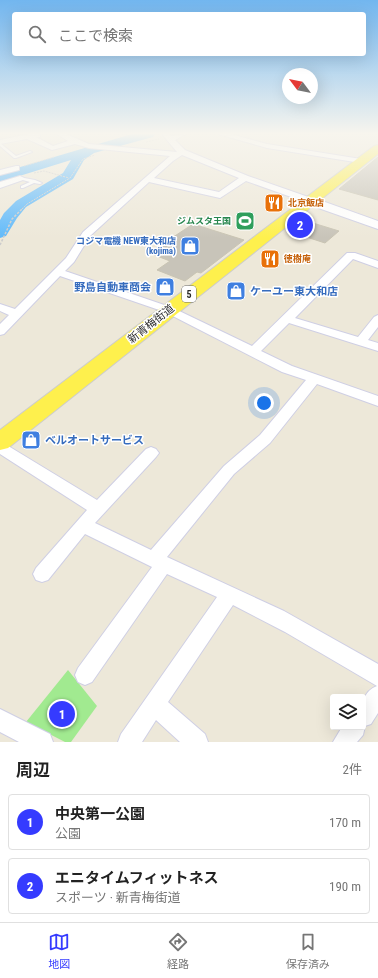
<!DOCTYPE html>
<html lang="ja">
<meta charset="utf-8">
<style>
:root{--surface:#fff;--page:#f6f6f6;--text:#222;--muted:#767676;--line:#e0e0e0;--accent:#353bff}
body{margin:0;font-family:"Roboto Condensed","Noto Sans JP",sans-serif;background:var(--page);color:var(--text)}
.controls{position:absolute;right:12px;bottom:12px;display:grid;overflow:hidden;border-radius:4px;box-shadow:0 4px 16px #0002}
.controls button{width:36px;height:36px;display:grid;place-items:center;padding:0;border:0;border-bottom:1px solid var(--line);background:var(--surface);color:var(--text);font:20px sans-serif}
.compass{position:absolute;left:282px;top:68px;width:36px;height:36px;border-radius:50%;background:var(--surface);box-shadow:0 4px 16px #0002;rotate:302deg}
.you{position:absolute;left:264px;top:403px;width:14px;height:14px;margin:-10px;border:3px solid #fff;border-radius:50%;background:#1a73e8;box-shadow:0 0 0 6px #1a73e833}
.badge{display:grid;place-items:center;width:26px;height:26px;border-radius:50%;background:var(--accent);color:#fff;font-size:13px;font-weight:700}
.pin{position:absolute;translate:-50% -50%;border:2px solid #fff;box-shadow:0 1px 4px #0006}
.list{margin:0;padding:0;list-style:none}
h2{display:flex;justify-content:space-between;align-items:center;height:52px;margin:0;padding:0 16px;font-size:17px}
h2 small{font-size:13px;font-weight:400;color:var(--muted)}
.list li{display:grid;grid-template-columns:26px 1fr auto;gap:12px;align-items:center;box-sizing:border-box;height:56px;margin:0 8px 8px;padding:0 8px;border:1px solid var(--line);border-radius:4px}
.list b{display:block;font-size:15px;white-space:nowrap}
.list p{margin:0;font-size:13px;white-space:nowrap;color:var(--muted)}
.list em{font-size:13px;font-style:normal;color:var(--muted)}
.icon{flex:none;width:22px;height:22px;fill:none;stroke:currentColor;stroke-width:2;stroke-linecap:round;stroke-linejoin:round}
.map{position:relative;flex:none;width:378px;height:742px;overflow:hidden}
.search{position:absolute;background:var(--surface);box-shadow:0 4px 16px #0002;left:12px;right:12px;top:12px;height:44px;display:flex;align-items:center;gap:10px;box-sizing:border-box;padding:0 14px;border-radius:4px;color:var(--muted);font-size:15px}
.sheet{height:180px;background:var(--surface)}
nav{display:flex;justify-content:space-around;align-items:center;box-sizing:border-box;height:56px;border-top:1px solid var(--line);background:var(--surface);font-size:11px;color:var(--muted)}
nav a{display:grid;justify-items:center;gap:2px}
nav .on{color:var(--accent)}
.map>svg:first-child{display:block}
.green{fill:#a1ea90}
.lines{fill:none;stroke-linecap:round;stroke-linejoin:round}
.river{fill:#61bafa;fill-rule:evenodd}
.building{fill:#c8c4b9;stroke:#c9c4b3}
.lane-casing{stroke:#cfcfe4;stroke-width:2}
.street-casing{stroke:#cfcfe4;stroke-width:2}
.secondary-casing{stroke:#cfcfe4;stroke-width:2}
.primary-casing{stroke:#ccc;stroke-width:2}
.path-far1{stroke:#ccc;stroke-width:1;stroke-dasharray:2 1;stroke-linecap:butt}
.path{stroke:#ccc;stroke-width:1.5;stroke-dasharray:2.5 1.5;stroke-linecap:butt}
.lane{fill:#fff;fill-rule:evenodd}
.street{fill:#fff;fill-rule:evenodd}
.secondary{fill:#fff;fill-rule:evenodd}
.primary{fill:#fef04d;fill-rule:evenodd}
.labels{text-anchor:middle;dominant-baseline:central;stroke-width:3;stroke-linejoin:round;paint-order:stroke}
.far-food-label{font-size:9px;font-weight:bold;fill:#c56008;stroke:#fff;text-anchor:start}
.far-leisure-label{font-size:9px;font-weight:bold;fill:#27864d;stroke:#fff;text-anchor:end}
.far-shop-label{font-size:9px;font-weight:bold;fill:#366cbe;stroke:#fff;text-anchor:end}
.shield{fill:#fff;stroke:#696969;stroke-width:1}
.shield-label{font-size:10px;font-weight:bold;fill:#292929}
.shop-label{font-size:11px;font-weight:bold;fill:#366cbe;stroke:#fff;text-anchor:start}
.street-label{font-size:11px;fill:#292929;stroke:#fff}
</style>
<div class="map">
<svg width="378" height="742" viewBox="0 0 378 742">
<rect width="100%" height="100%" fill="#ede8d9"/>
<path class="green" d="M68,670L97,706L71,742H65L26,722Z"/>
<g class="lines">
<path class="river" d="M132,134H155L153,137L94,153L84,160L73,179L26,207L17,218L6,236L0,238V220L4,213L16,201L63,173L71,160L0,182V173Z"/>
</g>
<path class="building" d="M378,157V200L339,189L350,180Z
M303,220L339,231L325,243L288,231Z
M193,224L244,240L201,273L197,272L185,281L157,270L170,261L149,253Z"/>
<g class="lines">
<defs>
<path id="lane" d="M0,143L16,156L30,151L32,152L16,158H14L0,146Z
M19,177L35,180L42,183L40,184L34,183L23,188H21V186L30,182L19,179Z"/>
<path id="street" d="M29,134H40V137H36L53,146L68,141L57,134H66L89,144L177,152L162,134H169L171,136L186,134L175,140L185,150L248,176L314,199V203H308L246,181L220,198L149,182L90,236L74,262L65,271L173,308L252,346L347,253H355L378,261V268L353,259L295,318L358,337L374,317L378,315V327L368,340L378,343V351L289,323L261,351L292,366L378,396V406L317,384L270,443L234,474L167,557L284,611L378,664V713L371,724L365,726L363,735L357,742H333L342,727H363C363,711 359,693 377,686L285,632L233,605L168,702L205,734L208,742H180L156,720L142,742H118L121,734L217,597L167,574L92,682L85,685L78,682L75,675L78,668L152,567L85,534L48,580L42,582L36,580L33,574L36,568L87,510L0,454V441L97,500L146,449L151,447L156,449L159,453L156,457L95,523L151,550L224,466L260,435L306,380L282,372L165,312L60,276L4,334L0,335V324L9,315L0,311V304L15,309L66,258L83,232L170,156L89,148L75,144L52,150L27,139L0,144V140ZM182,155L239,178L219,192L154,178L173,161Z
M218,134H231L267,144L361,159L365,161L361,163L267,148Z
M16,166H19V170L0,175V170Z
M20,176L24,178L23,180L0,188V182Z
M0,709L50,734L53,742H19L0,732Z"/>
<path id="secondary" d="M311,197L378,221V229L307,204L305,201Z"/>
<path id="primary" d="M378,145V154L8,448L0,450V430L374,146Z"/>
</defs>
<use href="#lane" class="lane-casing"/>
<use href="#street" class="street-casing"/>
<use href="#secondary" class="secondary-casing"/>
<use href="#primary" class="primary-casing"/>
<path class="path-far1" d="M146,142L159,139
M24,166L54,157
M34,173L44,171L69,178
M22,209L27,204L70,178L83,159L95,155"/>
<path class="path" d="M0,245L12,219L23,208"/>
<use href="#lane" class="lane"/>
<use href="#street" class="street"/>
<use href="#secondary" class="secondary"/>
<use href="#primary" class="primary"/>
</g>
<linearGradient id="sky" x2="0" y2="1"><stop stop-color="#72b6ef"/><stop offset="0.56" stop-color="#f7f5ee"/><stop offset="1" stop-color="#f7f5ee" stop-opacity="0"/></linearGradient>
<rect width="378" height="238" fill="url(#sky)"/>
<defs>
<symbol id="restaurant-square" viewBox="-11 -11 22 22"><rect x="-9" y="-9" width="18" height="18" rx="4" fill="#e8710a" stroke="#fff"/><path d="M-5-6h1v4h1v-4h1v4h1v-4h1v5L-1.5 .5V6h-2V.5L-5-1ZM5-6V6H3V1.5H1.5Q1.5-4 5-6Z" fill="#fff"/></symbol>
<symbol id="stadium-square" viewBox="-11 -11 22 22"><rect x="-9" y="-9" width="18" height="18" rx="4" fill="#2e9e5b" stroke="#fff"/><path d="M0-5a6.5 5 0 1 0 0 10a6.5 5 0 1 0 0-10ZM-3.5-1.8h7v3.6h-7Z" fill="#fff"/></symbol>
<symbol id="shop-square" viewBox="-11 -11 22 22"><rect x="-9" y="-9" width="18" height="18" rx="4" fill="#3f7fe0" stroke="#fff"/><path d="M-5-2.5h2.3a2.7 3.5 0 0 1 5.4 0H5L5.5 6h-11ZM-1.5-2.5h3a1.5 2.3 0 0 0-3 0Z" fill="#fff"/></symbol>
</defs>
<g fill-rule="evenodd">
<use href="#restaurant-square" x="263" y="192" width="22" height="22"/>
<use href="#stadium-square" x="234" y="210" width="22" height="22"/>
<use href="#shop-square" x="179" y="235" width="22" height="22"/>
<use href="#restaurant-square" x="259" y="248" width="22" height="22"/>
<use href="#shop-square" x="154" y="276" width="22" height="22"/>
<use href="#shop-square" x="225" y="280" width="22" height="22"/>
<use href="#shop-square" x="20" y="429" width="22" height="22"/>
</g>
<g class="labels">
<g class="far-food-label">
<text x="288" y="203">北京飯店</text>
<text x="284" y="259">徳樹庵</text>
</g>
<g class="far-leisure-label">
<text x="231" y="221">ジムスタ王国</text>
</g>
<g class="far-shop-label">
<text x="176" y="241">コジマ電機 NEW東大和店<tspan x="176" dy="10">(kojima)</tspan></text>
</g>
<rect class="shield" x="182" y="286" width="14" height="16" rx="3"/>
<g class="shield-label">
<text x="189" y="294">5</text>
</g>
<g class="shop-label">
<text x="151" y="287" text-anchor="end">野島自動車商会</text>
<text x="250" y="291">ケーユー東大和店</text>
<text x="45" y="440">ベルオートサービス</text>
</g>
<g class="street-label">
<text transform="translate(151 324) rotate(-38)">新青梅街道</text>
</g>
</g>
</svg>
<div class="controls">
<button><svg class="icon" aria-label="layers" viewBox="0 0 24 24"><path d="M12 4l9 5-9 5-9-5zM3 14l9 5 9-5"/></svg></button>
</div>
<svg class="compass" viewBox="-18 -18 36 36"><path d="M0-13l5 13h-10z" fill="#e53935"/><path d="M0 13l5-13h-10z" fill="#767676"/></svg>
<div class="you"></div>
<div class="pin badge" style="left:62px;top:714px">1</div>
<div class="pin badge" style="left:300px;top:225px">2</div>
<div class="search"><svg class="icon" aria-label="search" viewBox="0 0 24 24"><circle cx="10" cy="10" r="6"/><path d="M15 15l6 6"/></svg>ここで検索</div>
</div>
<section class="sheet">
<h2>周辺<small>2件</small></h2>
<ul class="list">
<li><span class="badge">1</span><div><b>中央第一公園</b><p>公園</p></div><em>170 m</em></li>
<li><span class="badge">2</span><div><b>エニタイムフィットネス</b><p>スポーツ · 新青梅街道</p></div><em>190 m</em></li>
</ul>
</section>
<nav>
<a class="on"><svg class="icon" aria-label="map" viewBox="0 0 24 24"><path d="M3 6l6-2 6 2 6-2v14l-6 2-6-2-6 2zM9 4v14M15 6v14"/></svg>地図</a>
<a><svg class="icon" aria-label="directions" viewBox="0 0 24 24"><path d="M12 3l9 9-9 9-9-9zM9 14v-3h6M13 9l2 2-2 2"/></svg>経路</a>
<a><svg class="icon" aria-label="saved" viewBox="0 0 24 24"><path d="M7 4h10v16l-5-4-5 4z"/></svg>保存済み</a>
</nav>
